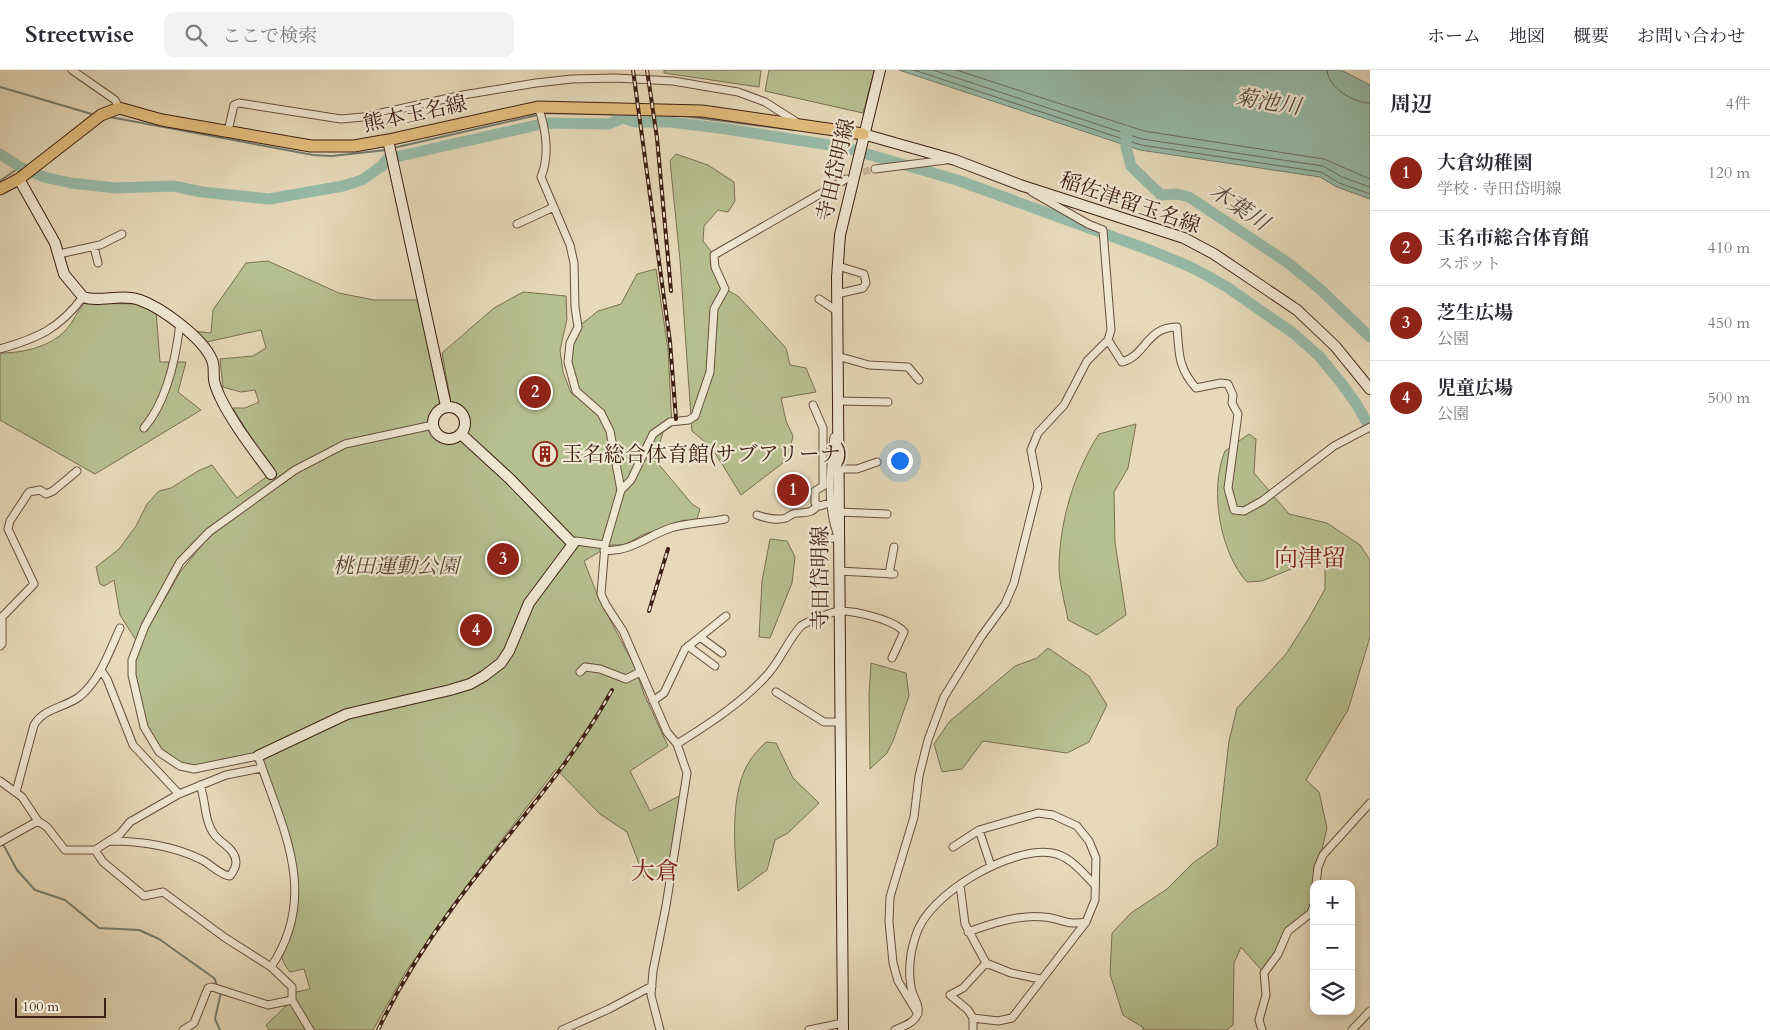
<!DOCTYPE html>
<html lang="ja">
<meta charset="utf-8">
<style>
:root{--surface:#fff;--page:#f2f2f3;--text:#2b2b33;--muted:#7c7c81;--line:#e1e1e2;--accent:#8f2418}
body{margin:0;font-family:Cardo,"Noto Serif JP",serif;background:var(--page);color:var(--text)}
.controls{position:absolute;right:15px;bottom:15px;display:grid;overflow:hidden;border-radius:10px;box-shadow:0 2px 8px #0003}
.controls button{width:45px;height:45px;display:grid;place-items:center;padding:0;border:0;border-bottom:1px solid var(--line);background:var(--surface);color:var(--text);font:25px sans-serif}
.scale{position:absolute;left:15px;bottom:12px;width:91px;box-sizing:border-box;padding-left:5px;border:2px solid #3d1f13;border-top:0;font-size:14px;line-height:18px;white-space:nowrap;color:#3d1f13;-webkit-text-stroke:4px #efe7d2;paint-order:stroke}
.you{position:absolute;left:899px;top:390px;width:18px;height:18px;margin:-12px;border:4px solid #fff;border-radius:50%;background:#1a73e8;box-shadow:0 0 0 8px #1a73e833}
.badge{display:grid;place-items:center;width:32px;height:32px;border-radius:50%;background:var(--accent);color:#fff;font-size:16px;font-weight:700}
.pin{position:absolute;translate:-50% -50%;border:2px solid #fff;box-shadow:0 1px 5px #0006}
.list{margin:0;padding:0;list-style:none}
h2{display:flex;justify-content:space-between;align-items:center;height:65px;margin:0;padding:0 20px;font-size:21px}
h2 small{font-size:16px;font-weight:400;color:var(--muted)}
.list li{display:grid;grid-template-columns:32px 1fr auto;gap:15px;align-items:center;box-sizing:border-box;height:75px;padding:0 20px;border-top:1px solid var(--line)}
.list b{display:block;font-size:19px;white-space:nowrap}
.list p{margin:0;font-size:16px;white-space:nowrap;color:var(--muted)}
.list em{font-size:16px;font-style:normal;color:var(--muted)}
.icon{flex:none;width:28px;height:28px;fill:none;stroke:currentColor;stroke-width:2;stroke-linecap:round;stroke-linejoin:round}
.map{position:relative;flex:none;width:1370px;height:960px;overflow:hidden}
header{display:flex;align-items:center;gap:30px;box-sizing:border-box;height:70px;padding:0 25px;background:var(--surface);border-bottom:1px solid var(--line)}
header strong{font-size:24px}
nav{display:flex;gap:28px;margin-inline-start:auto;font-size:18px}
.search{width:350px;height:45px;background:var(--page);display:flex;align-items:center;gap:12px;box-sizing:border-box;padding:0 18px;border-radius:10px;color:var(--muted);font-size:19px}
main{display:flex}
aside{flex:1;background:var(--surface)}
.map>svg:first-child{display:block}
.green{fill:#b6bf8f;stroke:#7a6f51;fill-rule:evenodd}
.water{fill:#97bbaa;stroke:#737d6e}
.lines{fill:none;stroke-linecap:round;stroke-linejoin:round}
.shore{stroke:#6a6d5e;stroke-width:1}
.stream{stroke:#737d6e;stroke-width:2}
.river{stroke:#97bbaa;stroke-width:11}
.street-tunnel{stroke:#c4b599;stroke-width:7;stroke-dasharray:7 3.5;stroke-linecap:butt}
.street-casing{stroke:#674e3d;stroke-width:9}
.secondary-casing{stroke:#3d1f13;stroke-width:12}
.primary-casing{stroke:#3d1f13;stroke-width:13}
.street{stroke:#efe7d2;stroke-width:7}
.secondary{stroke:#efe7d2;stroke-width:10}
.primary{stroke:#e3bd7d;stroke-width:11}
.rail-casing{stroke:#3d1f13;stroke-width:4}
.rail{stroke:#efe7d2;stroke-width:2;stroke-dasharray:5.5;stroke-linecap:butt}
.labels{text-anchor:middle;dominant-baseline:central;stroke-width:4.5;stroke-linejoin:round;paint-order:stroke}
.street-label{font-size:21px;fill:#3d1f13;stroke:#efe7d2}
.poi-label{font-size:21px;fill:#3d1f13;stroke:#efe7d2;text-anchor:start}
.park-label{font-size:21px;font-style:italic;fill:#5b4732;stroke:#efe7d2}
.water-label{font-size:22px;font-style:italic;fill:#584e40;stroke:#efe7d2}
.quarter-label{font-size:24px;fill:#7a1f14;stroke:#efe7d2}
</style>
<header>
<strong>Streetwise</strong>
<div class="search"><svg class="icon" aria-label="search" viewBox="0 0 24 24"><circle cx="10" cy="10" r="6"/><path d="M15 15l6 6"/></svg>ここで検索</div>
<nav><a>ホーム</a><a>地図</a><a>概要</a><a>お問い合わせ</a></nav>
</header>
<main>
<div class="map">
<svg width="1370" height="960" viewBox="0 0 1370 960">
<rect width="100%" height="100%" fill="#e6daba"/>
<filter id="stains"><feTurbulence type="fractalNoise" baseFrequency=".004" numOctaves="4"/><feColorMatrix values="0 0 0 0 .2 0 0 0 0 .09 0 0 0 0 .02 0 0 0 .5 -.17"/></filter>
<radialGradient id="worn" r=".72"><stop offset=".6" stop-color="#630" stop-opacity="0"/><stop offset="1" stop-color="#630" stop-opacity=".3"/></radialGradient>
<path class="green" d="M664,0H761L759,17L664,3Z
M769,0H872L874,1L863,43L765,21Z
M676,84L708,95L734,112L735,131L728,142L718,140L704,156L703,171L714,185L725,219L738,226L786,278L790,295L806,298L816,322L781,328L786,351L793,366L790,379L792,386L741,425L712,378L692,361L680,190L670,91Z
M268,191L339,223L374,230H423L445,334L434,342L429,358L436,369L448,375C474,370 477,337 451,333L442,283L494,238L523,222L566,226L567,249L560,280L563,302L571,323L587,334L576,321L568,292L578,257L598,241L621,234L637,204L656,199L668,279L672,356L663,362L655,390L692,434L700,439L696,452L684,450L642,465L625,475H611L584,491L599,529L634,595L644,624L668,676L630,701L650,741L687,722L674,811L644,807L627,762L600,744L556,699L467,815L405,903L373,960H269L266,955L292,930V923L310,919L304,899L290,902C267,876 295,851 296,823C297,785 270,723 258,686L188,698L168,690L149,668L132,605L139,575L120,545L114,510L104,516L100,514L96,497L119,479L136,456L147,434L159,421L171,418L198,401L212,395L237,428L272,403L233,338H245L259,332L255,320L241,322L223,317L220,289L253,286L266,278L261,260L202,273L193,261L211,263L213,240L246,193ZM243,437L205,471L181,501L148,557L180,492Z
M84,233L139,234L156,241L160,292H186L178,322L201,340L95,404L0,350V283C23,283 50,277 66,260C73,252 78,241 84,233Z
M1136,354L1128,398L1114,422L1115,472L1126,545L1097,565L1068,550C1065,533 1059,513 1059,496C1060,450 1074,403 1099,364Z
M1249,364L1256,369L1254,403L1289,444L1327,453L1360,475L1370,490V567L1348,640L1306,710L1319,722L1327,758L1314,814V835L1311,843L1288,861L1264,903L1241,877L1234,893L1233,955L1227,960H1142L1144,958L1123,945L1110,904L1112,863L1131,843L1167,819L1193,793L1217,776L1229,671L1237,638L1286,584L1309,548L1325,519V485L1262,511L1247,512C1220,483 1209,419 1225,381Z
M770,469L787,471L795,487L792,513L770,568L759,567L762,511Z
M1048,578L1089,606L1107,635L1089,672L1067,683L983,671L962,699L942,702L934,674L949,652L1015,596L1037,588Z
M871,593L906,603L909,626L893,671L887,683L870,699L869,624Z
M766,672L776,673L793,708L819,733L788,763L775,770L767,800L738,821C735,784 728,721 751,689C755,683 761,677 766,672Z"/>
<path class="water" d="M899,0H1341L1370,15V129L1337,117L1320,107L1140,80Z"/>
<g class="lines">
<path class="shore" d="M914,0L1141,75L1321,102L1339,113L1370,124
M933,0L1142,69L1323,96L1342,107L1370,117
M956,0L1144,61L1324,89L1370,109
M1327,0C1328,18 1354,33 1370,33"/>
<path class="stream" d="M0,17L95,45
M110,47L313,85L332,86L386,80
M393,78L546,43L684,46L793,60
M0,111L20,97
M3,774L17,800L35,820L65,830L99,858L139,860L159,869L214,908L217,915
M220,960L215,949L221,922"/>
<path class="river" d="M1126,61V77L1131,96L1161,125L1177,124L1189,127L1288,193L1320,219L1370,267
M0,84L20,97L44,107L71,113L115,118L173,116L202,122L269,129L343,116L362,110L382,96L387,89L546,53L609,54L623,48L635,52H670L719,58L843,77L957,110L1152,181L1193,198L1227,217L1293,263L1319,286L1342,314L1357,335L1370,358"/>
<path class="street-tunnel" d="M853,105L875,99"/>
<defs>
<path id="street" d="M72,0L115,30L119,38
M538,37C546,58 550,86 541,107L570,175L574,193L575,237L578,257L570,273L568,292L576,321L601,343L610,361L620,415L621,420L605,475L601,524L606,535L623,561L667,662L677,674L687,703L666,836L653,901L651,925L660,960
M228,61L234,35L239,33L341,49L363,47L463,25L536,13L572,9L615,8L673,11L738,22L765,32L795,51
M875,99L946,90
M517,154L554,137
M94,177L98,193
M59,184L100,175L122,164
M837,224L863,218L866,213L864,204L838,196
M819,229L837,241
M1108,270L1122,292C1146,286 1146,257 1177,257C1179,283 1178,298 1196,318L1221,313L1228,314L1233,325L1232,333L1238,344L1228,418L1234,440L1244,441L1262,431L1334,376L1370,357
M0,279C38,268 59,259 83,227
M837,286L869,295L908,297L919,310
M838,331L888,332
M813,335L823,358V416
M144,358C167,331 176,288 180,253
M838,399H857L877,392
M823,416L815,421V433L820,436L832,432
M621,420L631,410L653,364L670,352L689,350L695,346L710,302L714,239L725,219L715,197L714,185L846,109
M839,442L887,444
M757,445C766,448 776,451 786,448C790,446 792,443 797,443C807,442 811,444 818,435
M816,469L839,468C826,439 830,397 834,367
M573,474L576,471L605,475
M604,480C629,484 651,463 674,457C691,453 709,452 725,449
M839,501L894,504
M889,504L894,477
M700,567L722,583
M0,576L2,574V547L34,514L8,459L10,451L29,422L40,420L46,424L53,421L77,401
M688,576L715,596
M580,602L585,597L600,599L626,609L640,602
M776,622L824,652H840
M653,631L664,623L685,579L726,546
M677,674C709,654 743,632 768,604C781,589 788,570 801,556C806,552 834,541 840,541C856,541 895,550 904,562L892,588
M0,711L22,727L38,751L47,757L65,780H95L120,764L130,752L179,724L133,675L107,609L101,600
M16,722L34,655C44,638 64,638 79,627C100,610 109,582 120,558
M179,724L226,705L262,698
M979,760L991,796
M109,771C141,771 171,775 200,789C210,793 219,805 230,806C233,802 236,797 236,792C235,778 221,774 214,764C204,751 206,731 200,715
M0,772L38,751
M953,777L979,760L1038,743L1053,745L1077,756L1089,771L1096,788L1095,830L1086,852L1012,948L998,951L973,948L968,940L950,925L963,918L986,893
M95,780L103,792L144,826L163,822L224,867L271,897L292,917V930L310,960
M1316,814L1318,797L1323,785L1370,733
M960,815L965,854L986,893L1011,903L1040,909
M968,862C990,854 1020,844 1044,847C1060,848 1066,856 1086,852
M271,897C320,824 282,758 258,686L194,699L180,696L159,682L144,657L132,605V590L145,556L180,492L209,462L295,400L345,374L433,355
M918,944L898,911L893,893L889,852L890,827L914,747L919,706L928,670L944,627L981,567L1005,534L1014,513L1038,417L1031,380L1038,363L1064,335L1087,291L1108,270L1111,260L1103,160L1088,154L1032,122
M183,960L194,953L208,918L212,917L268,935L292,930
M562,960L609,939L652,916
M809,960L843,953
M895,960C903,956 916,953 918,942C920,934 912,926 911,917C908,899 910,882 916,865C928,824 1011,776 1052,783C1070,786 1082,802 1094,814
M973,960V948
M1262,960L1259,950L1266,925L1264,903L1278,884L1288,861L1311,843L1314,835
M1352,960L1370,941"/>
<path id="secondary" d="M863,64L955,90L1020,115L1184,168L1214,184L1297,240L1335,276L1370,319
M388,70L446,336
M19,109L55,173L64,204L83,227C100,233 121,223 140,230C162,238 203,268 212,290C215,297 213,302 214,309C214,314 218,322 220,327C233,354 253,379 271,404
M433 353a16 16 0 1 1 32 0a16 16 0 1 1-32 0Z
M258,686L347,644L450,620L470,614L484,606L501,593L509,581L529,533L573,474L509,408L461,364
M843,960L837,207L840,165L880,0"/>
<path id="primary" d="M0,119L19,109L101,45L119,38L162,50L311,76H354L388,70L538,37L702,41L863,64"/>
</defs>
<use href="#street" class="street-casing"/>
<use href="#secondary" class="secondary-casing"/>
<use href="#primary" class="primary-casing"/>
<use href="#street" class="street"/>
<use href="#secondary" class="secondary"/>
<use href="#primary" class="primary"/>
<defs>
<path id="rail" d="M633,0L670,272L676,349
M647,0L657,68L671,221
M649,541L668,479
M378,960C399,916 424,876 453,837C506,764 569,699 612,620"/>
</defs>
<use href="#rail" class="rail-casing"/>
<use href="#rail" class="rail"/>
</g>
<defs>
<symbol id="building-ring" viewBox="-11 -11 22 22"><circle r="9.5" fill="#efe7d2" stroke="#8f2418" stroke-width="1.5"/><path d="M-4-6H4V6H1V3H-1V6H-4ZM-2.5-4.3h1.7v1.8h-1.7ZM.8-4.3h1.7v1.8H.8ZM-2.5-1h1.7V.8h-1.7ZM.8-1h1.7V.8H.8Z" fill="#8f2418"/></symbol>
</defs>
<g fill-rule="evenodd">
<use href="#building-ring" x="531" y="370" width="28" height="28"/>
</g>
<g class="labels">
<g class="street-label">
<text transform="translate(415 44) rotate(-12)">熊本玉名線</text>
<text transform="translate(836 100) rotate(-77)">寺田岱明線</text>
<text transform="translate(1130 133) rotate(19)">稲佐津留玉名線</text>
<text transform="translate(820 508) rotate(-90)">寺田岱明線</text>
</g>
<g class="poi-label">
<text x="562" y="384">玉名総合体育館(サブアリーナ)</text>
</g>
<g class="park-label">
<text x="396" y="496">桃田運動公園</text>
</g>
<g class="water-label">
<text transform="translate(1268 32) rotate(9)">菊池川</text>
<text transform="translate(1239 137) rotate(34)">木葉川</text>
</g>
<g class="quarter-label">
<text x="1310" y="488">向津留</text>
<text x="655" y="801">大倉</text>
</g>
</g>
<rect width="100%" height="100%" filter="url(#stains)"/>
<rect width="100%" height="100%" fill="url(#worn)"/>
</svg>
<div class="controls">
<button>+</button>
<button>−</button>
<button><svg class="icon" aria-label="layers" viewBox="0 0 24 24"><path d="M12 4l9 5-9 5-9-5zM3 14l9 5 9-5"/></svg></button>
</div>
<div class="scale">100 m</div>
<div class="you"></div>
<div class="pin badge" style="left:793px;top:420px">1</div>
<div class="pin badge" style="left:535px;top:322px">2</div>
<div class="pin badge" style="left:503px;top:489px">3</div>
<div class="pin badge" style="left:476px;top:560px">4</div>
</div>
<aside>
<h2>周辺<small>4件</small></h2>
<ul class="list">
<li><span class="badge">1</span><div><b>大倉幼稚園</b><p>学校 · 寺田岱明線</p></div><em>120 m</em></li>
<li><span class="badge">2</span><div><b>玉名市総合体育館</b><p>スポット</p></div><em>410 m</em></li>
<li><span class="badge">3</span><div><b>芝生広場</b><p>公園</p></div><em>450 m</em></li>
<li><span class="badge">4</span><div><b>児童広場</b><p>公園</p></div><em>500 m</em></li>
</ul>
</aside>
</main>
